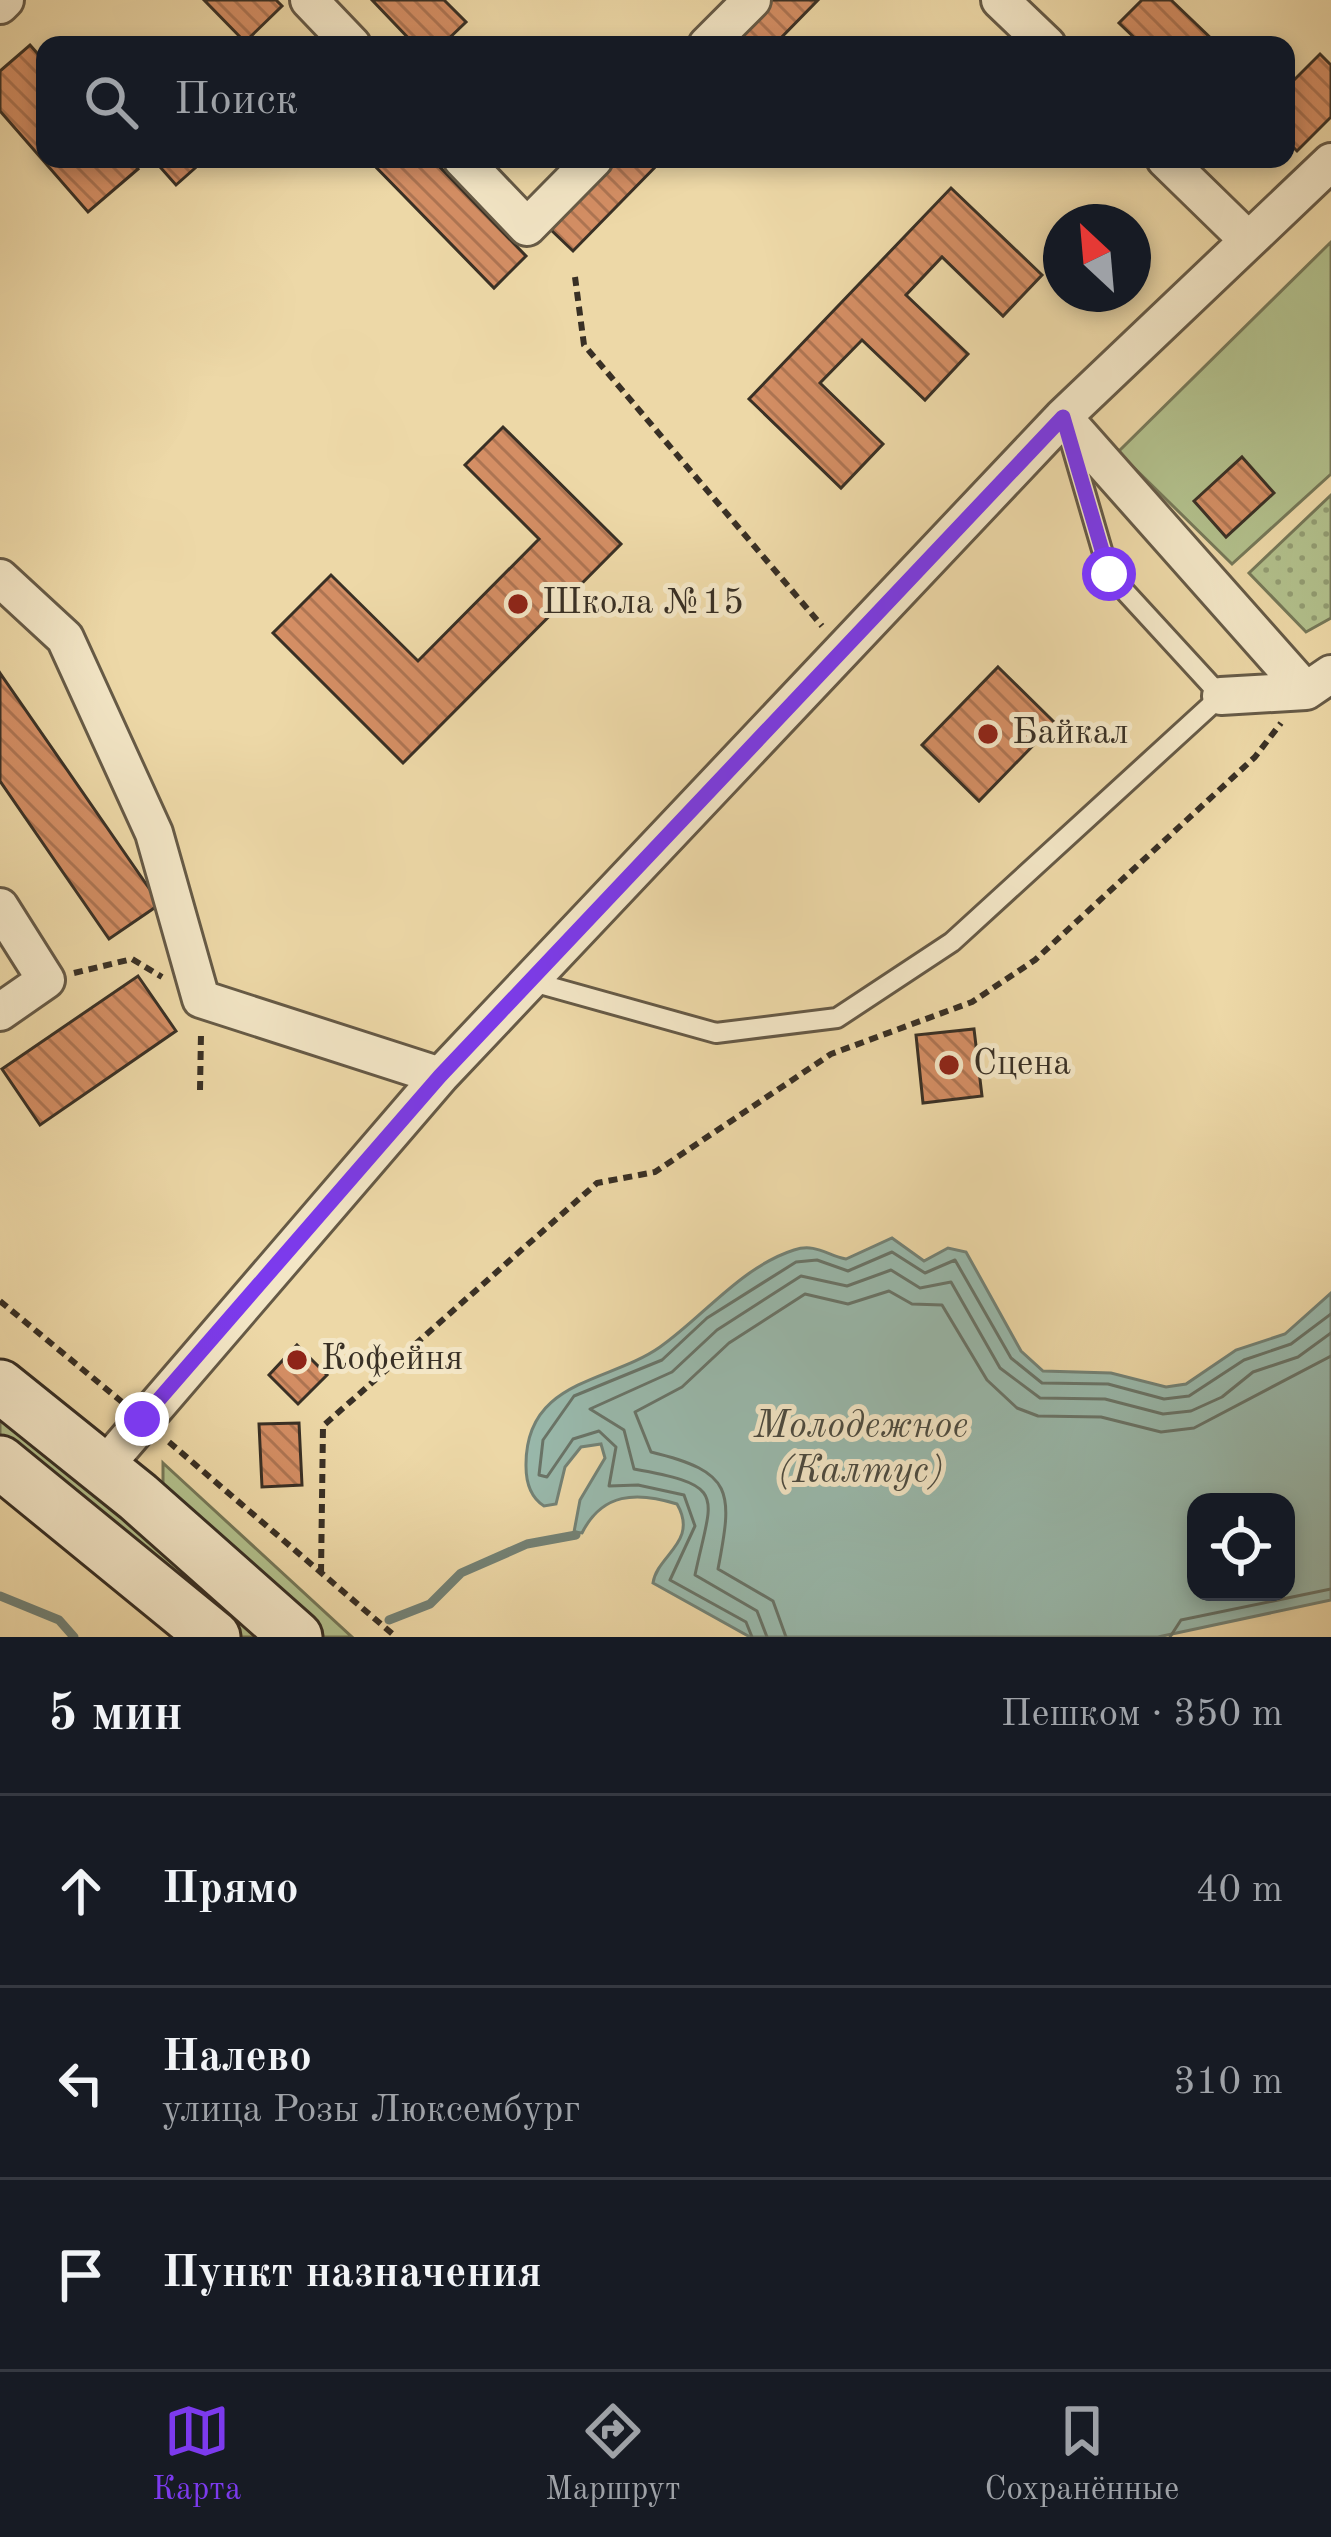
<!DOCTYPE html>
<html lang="ru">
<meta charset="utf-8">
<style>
:root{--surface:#171b24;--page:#242831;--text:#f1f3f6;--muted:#9ea1a6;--line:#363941;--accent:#7c3aed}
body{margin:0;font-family:"Old Standard TT",serif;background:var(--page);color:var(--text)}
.controls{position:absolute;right:36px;bottom:36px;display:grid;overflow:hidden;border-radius:24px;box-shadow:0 6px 18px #0003}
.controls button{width:108px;height:108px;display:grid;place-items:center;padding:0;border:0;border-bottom:3px solid var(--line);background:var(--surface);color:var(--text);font:60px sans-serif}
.compass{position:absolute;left:1043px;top:204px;width:108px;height:108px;border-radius:50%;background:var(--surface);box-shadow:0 6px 18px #0003;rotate:334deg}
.stop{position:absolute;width:36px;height:36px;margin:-27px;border:9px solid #7c3aed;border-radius:50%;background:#fff}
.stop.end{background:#7c3aed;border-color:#fff;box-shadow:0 3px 12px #0008}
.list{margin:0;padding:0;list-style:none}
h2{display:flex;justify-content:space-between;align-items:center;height:156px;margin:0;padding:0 48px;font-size:51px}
h2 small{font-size:39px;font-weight:400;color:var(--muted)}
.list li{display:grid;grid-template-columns:78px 1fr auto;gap:36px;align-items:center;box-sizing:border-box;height:192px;padding:0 48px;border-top:3px solid var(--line)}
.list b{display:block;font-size:45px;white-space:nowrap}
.list p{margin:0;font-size:39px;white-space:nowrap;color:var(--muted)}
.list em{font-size:39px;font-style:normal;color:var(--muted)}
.icon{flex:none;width:66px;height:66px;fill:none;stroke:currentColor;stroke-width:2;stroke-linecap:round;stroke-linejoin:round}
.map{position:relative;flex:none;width:1331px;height:1637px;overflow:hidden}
.search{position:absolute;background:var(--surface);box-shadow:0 6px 18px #0003;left:36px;right:36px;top:36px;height:132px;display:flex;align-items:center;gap:30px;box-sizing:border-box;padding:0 42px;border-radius:24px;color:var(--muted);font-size:45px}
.sheet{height:732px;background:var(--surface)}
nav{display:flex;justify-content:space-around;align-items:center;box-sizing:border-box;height:168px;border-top:3px solid var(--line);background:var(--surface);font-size:33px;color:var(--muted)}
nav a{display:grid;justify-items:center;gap:6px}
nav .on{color:var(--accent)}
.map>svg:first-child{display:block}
.grass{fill:#b2c08c;stroke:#767858;stroke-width:3}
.park{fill:url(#park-dots);stroke:#767858;stroke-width:3}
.water{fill:#99b9ac;stroke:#738276;stroke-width:3;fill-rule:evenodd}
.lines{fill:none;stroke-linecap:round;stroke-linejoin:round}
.shore{stroke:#697468;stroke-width:3}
.stream{stroke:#738276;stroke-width:9}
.building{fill:url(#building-back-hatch);stroke:#393025;stroke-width:3}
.lane-casing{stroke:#665a46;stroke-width:24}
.street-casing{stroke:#665a46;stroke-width:42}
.secondary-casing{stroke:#393025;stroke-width:57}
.path{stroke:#393025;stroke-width:6;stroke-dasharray:9 6;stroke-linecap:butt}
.lane{stroke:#f3e6c6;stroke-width:18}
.street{stroke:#f3e6c6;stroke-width:36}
.secondary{stroke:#f3e6c6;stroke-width:51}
.route{stroke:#7c3aed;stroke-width:15}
.poi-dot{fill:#8f2418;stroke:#f3e6c6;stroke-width:4.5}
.labels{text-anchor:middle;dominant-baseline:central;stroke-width:10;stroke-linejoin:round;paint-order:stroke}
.poi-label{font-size:36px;fill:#393025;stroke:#f3e6c6;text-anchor:start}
.water-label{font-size:39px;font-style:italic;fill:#4c4b40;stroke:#f3e6c6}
</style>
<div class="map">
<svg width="1331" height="1637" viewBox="0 0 1331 1637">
<defs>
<pattern id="park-dots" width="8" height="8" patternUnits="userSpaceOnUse" patternTransform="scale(3)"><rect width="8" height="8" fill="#b2c08c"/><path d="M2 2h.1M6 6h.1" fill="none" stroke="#929c72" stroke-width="1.8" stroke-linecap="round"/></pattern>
<pattern id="building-back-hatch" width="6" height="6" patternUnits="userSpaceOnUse" patternTransform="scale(3)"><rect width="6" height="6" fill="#d48e64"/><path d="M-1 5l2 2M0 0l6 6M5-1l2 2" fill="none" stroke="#ad7452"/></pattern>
</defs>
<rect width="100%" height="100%" fill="#edd8a7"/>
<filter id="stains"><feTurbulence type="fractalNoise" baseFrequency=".00167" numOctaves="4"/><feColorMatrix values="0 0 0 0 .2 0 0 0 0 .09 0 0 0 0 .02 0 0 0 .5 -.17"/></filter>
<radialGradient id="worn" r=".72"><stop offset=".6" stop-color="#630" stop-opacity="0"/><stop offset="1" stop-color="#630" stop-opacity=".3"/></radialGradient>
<path class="grass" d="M1331,242V474L1232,564L1118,452Z
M0,1414L270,1637H236L0,1439Z
M163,1463L352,1637H314L163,1494Z"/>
<path class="park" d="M1331,495V618L1306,632L1249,573Z"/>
<path class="water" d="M892,1238L924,1261L948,1248L966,1252L1021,1351L1043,1371L1111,1373L1166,1387L1186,1384L1236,1350L1285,1334L1331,1293V1600L1158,1637H750L653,1583C657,1555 699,1542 677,1504C636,1491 602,1493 582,1533L574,1532L580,1500L605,1458L601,1444L581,1447L565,1467L556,1504L544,1506C530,1497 526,1482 526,1466C525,1379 609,1383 660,1347C703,1317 741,1267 794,1250C815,1243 827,1255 846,1259ZM1196,1502H1286V1592H1196Z"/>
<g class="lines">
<path class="shore" d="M752,1637L746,1622L670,1580L695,1526L684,1495L638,1485L609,1486L616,1447L599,1431L573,1439L547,1477L539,1475L543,1440L574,1396L662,1360L707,1318L796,1262L817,1260L848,1271L892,1252L925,1273L955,1260L1011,1358L1042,1383L1108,1384L1164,1399L1189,1396L1244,1360L1291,1344L1331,1314
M767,1637L757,1611L695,1575C712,1494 729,1486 634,1469L624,1430L590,1409L672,1372L717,1330L801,1276L847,1286L891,1270L920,1288L951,1282L1000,1368L1040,1398L1105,1399L1163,1414L1191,1411L1222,1397L1253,1372L1298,1357L1331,1333
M786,1637L773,1601L718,1569C733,1491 734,1472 651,1452L635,1412L682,1387L729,1343L805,1294L848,1304L889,1291L912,1304L942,1305L987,1380L1017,1408L1038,1416L1101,1417L1161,1432L1194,1428L1331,1356
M1170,1637L1181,1620L1331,1589"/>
<path class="stream" d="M0,1596L59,1620L74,1637
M389,1620L430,1604L461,1573L527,1544L576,1535"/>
</g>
<path class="building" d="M204,0H276L282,6L245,42Z
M372,0H444L466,22L442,45H415Z
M771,0H818L774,45H728Z
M1142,0H1171L1217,44L1142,45L1119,23Z
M30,45L45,62V159H129L138,169L88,212L0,111V71Z
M1320,54L1331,65V117L1297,151L1286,140V88Z
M153,159H200L203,161L176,185Z
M368,159H432L526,256L494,288Z
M617,159H663L573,251L549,228Z
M951,188L1042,275L1003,316L942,257L906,295L968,354L925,400L862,340L820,383L883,444L841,488L749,399Z
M503,427L621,544L403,763L273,633L331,575L418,661L539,539L465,465Z
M1242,457L1274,493L1226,537L1194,501Z
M998,667L1055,723L979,801L922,745Z
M0,673L160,904L109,939L0,781Z
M138,976L176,1031L40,1125L2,1069Z
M974,1029L982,1096L923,1103L916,1035Z
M297,1345L327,1375L298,1404L269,1375Z
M299,1423L302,1485L262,1487L259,1424Z"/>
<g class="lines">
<defs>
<path id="lane" d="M533,982L716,1033L837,1018L952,942L1221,696L1109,574L1069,437"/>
<path id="street" d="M309,0L352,45
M1000,0L1047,45
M0,5L5,0
M707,45L752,0
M462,159L527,227L594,159
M1165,159L1247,239
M1063,417L1306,691
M0,578L65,638L154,833L201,999L440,1076
M1221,696L1306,691L1331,674
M0,907L46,980L0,1012
M103,1468L440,1076L1063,417L1331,162"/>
<path id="secondary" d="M0,1386L138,1497L296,1637
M0,1462L214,1637"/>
</defs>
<use href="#lane" class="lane-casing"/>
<use href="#street" class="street-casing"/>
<use href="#secondary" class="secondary-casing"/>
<path class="path" d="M575,277L584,345L822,626
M74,973L132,959L162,977
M200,1090L201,1034
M0,1301L122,1402
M169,1442L396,1637
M321,1573L323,1426L597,1183L655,1172L831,1054L972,1002L1035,960L1255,757L1281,723"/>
<use href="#lane" class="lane"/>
<use href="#street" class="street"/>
<use href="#secondary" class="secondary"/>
</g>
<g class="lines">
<path class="route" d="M142,1419L440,1076L1063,417L1109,574"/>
</g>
<g class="poi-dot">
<circle cx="518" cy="604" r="12"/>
<circle cx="988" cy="734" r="12"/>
<circle cx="949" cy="1065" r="12"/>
<circle cx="297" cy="1360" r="12"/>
</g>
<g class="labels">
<g class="poi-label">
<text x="542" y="604">Школа №15</text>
<text x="1012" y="734">Байкал</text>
<text x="973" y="1065">Сцена</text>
<text x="321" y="1360">Кофейня</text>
</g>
<g class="water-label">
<text x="861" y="1426">Молодежное<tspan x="861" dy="45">(Калтус)</tspan></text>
</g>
</g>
<rect width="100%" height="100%" filter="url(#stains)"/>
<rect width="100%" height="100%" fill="url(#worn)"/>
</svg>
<div class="controls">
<button><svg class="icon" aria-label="locate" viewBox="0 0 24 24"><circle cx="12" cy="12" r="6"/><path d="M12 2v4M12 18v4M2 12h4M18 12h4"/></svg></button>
</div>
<svg class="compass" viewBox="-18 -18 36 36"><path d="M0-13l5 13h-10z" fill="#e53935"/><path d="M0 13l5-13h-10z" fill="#9ea1a6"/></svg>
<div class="stop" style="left:1109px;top:574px"></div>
<div class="stop end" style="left:142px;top:1419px"></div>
<div class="search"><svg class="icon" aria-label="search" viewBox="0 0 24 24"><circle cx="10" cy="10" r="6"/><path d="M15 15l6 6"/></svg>Поиск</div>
</div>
<section class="sheet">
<h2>5 мин<small>Пешком · 350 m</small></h2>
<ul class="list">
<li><svg class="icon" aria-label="ahead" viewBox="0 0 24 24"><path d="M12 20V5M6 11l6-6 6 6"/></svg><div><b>Прямо</b></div><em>40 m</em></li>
<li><svg class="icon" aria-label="left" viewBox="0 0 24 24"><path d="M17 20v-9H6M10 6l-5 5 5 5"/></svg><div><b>Налево</b><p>улица Розы Люксембург</p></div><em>310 m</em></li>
<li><svg class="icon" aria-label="arrive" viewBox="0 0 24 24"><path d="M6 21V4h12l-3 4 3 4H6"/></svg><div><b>Пункт назначения</b></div></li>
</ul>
</section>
<nav>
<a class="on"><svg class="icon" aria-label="map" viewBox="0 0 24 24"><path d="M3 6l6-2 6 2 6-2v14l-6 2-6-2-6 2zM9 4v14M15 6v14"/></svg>Карта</a>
<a><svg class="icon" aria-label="directions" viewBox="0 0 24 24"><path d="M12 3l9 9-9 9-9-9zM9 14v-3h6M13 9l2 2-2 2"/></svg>Маршрут</a>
<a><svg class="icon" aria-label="saved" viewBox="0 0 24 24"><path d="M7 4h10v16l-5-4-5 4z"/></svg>Сохранённые</a>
</nav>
